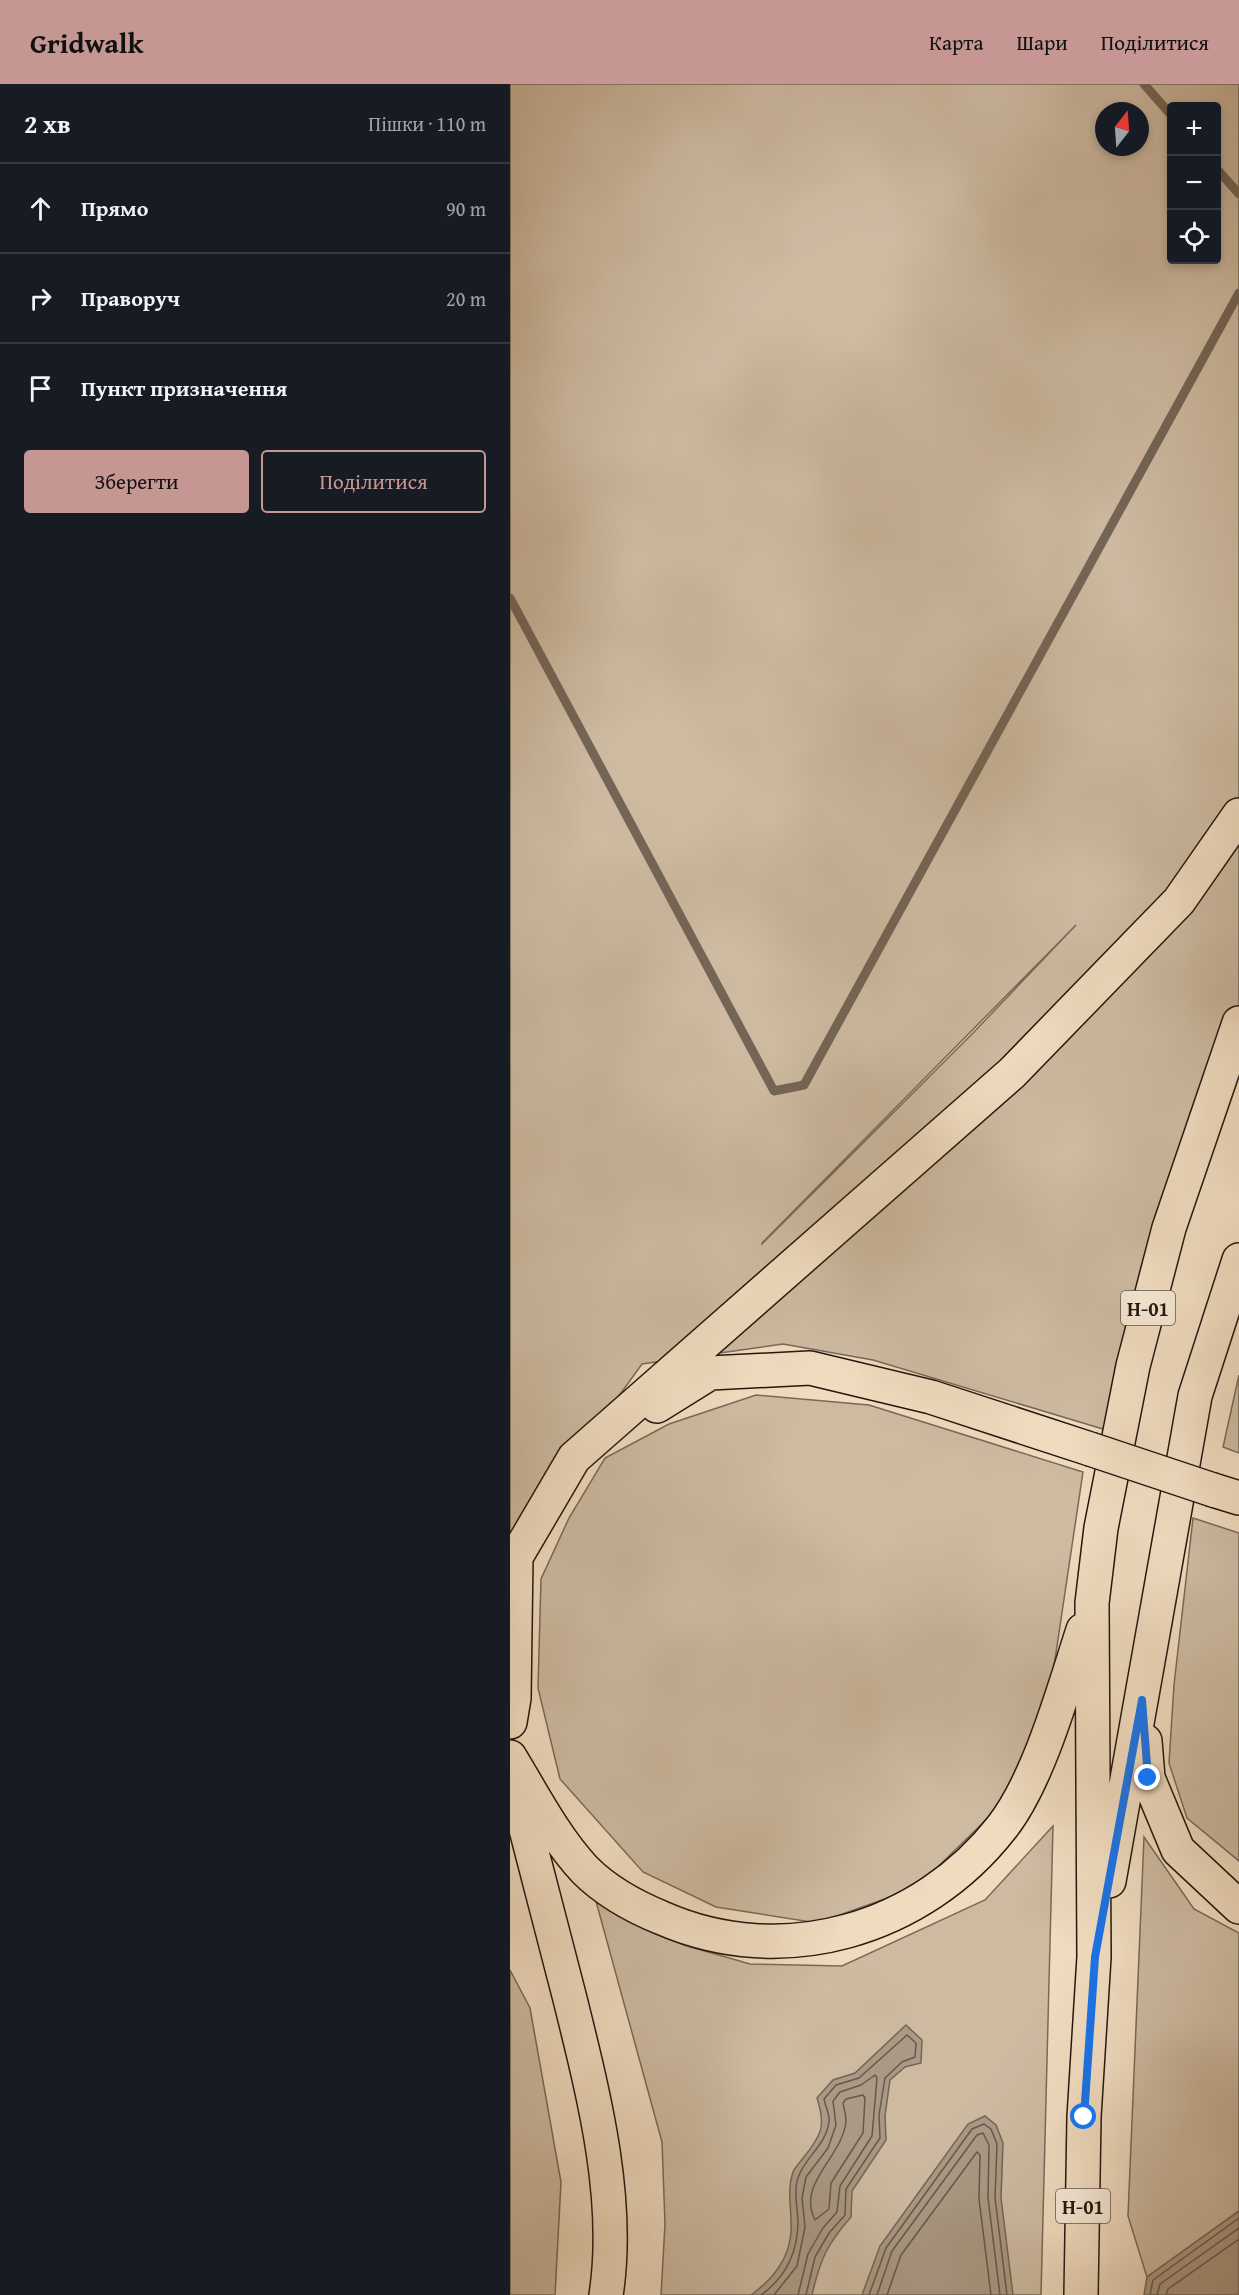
<!DOCTYPE html>
<html lang="uk">
<meta charset="utf-8">
<style>
:root{--surface:#171b24;--page:#20242c;--text:#f1f3f6;--muted:#9ea1a6;--line:#363941;--accent:#c59692}
body{margin:0;font-family:"Gentium Book Plus",serif;background:var(--page);color:var(--text)}
.controls{position:absolute;right:18px;top:18px;display:grid;overflow:hidden;border-radius:6px;box-shadow:0 3px 9px #0003}
.controls button{width:54px;height:54px;display:grid;place-items:center;padding:0;border:0;border-bottom:2px solid var(--line);background:var(--surface);color:var(--text);font:30px sans-serif}
.compass{position:absolute;left:585px;top:18px;width:54px;height:54px;border-radius:50%;background:var(--surface);box-shadow:0 3px 9px #0003;rotate:17deg}
.stop{position:absolute;width:18px;height:18px;margin:-14px;border:4px solid #1a73e8;border-radius:50%;background:#fff}
.stop.end{background:#1a73e8;border-color:#fff;box-shadow:0 2px 6px #0008}
.list{margin:0;padding:0;list-style:none}
h2{display:flex;justify-content:space-between;align-items:center;height:78px;margin:0;padding:0 24px;font-size:26px}
h2 small{font-size:20px;font-weight:400;color:var(--muted)}
.list li{display:grid;grid-template-columns:39px 1fr auto;gap:18px;align-items:center;box-sizing:border-box;height:90px;padding:0 24px;border-top:2px solid var(--line)}
.list b{display:block;font-size:22px;white-space:nowrap}
.list em{font-size:20px;font-style:normal;color:var(--muted)}
.actions{display:flex;gap:12px;padding:18px 24px}
.actions a{flex:1;padding:14px 0;border:2px solid var(--accent);border-radius:6px;text-align:center;font-size:21px;color:var(--accent)}
.actions .main{background:var(--accent);color:#111}
.icon{flex:none;width:33px;height:33px;fill:none;stroke:currentColor;stroke-width:2;stroke-linecap:round;stroke-linejoin:round}
.map{position:relative;flex:none;width:729px;height:2211px;overflow:hidden}
header{display:flex;align-items:center;gap:36px;box-sizing:border-box;height:84px;padding:0 30px;background:var(--accent);color:#111}
header strong{font-size:28px}
nav{display:flex;gap:33px;margin-inline-start:auto;font-size:21px}
main{display:flex}
aside{flex:1;background:var(--surface)}
.map>svg:first-child{display:block}
.green{fill:#cdbaa1;stroke:#786958;stroke-width:1.5;fill-rule:evenodd}
.water{fill:#aa9984;stroke:#746556;stroke-width:1.5}
.lines{fill:none;stroke-linecap:round;stroke-linejoin:round}
.shore{stroke:#66584a;stroke-width:1.5}
.stream{stroke:#746556;stroke-width:9}
.major-casing{stroke:#221810;stroke-width:36}
.major{stroke:#f0dbbf;stroke-width:33}
.major-bridge-casing{stroke:#221810;stroke-width:36;stroke-linecap:butt}
.major-bridge{stroke:#f0dbbf;stroke-width:33}
.route{stroke:#1a73e8;stroke-width:8}
.labels{text-anchor:middle;dominant-baseline:central;stroke-width:5;stroke-linejoin:round;paint-order:stroke}
.shield{fill:#f5e8d5;stroke:#61564b;stroke-width:1.5}
.shield-label{font-size:20px;font-weight:bold;fill:#221810}
</style>
<header>
<strong>Gridwalk</strong>
<nav><a>Карта</a><a>Шари</a><a>Поділитися</a></nav>
</header>
<main>
<aside>
<h2>2 хв<small>Пішки · 110 m</small></h2>
<ul class="list">
<li><svg class="icon" aria-label="ahead" viewBox="0 0 24 24"><path d="M12 20V5M6 11l6-6 6 6"/></svg><div><b>Прямо</b></div><em>90 m</em></li>
<li><svg class="icon" aria-label="right" viewBox="0 0 24 24"><path d="M7 20v-9h11M14 6l5 5-5 5"/></svg><div><b>Праворуч</b></div><em>20 m</em></li>
<li><svg class="icon" aria-label="arrive" viewBox="0 0 24 24"><path d="M6 21V4h12l-3 4 3 4H6"/></svg><div><b>Пункт призначення</b></div></li>
</ul>
<div class="actions"><a class="main">Зберегти</a><a>Поділитися</a></div>
</aside>
<div class="map">
<svg width="729" height="2211" viewBox="0 0 729 2211">
<rect width="100%" height="100%" fill="#f0dbbf"/>
<filter id="stains"><feTurbulence type="fractalNoise" baseFrequency=".00333" numOctaves="4"/><feColorMatrix values="0 0 0 0 .2 0 0 0 0 .09 0 0 0 0 .02 0 0 0 .5 -.17"/></filter>
<radialGradient id="worn" r=".72"><stop offset=".6" stop-color="#630" stop-opacity="0"/><stop offset="1" stop-color="#630" stop-opacity=".3"/></radialGradient>
<path class="green" d="M0,0H729V921L657,1151L603,1348L363,1276L273,1260L132,1280L64,1374L6,1473L0,1616ZM662,22H706V176H662ZM594,27H630V63H594ZM566,841L463,949L252,1160V1159Z
M729,1291V1369L713,1363Z
M246,1311L359,1321L573,1388L534,1649L511,1702L406,1804L307,1839L206,1823L133,1788L50,1695L28,1604L31,1495L59,1434L95,1374L159,1340Z
M683,1434L729,1449V1777L677,1734L659,1679L664,1601Z
M543,1742L531,2211H151L155,2140L152,2058L84,1810L174,1861L240,1880L332,1882L475,1816Z
M634,1753L684,1825L729,1849V2127L637,2193L618,2132Z
M0,1886L20,1924L51,2098L45,2211H0Z"/>
<path class="water" d="M396,1941L412,1956L411,1979L395,1983L380,1996L375,2032L376,2056L342,2107L341,2133C317,2160 310,2176 302,2211H241C266,2193 283,2170 281,2138C281,2121 277,2104 283,2088C285,2083 291,2077 294,2073C312,2050 316,2042 307,2014L323,1996L345,1989Z
M475,2032L486,2041L493,2059L491,2114L503,2211H352L370,2162L458,2040Z
M729,2127V2211H634L637,2193Z"/>
<g class="lines">
<path class="shore" d="M353,2011L355,2014L353,2049L321,2099L319,2125L305,2136C286,2099 333,2073 336,2037C336,2031 334,2025 333,2019L336,2015Z
M251,2211C275,2194 287,2169 288,2140C288,2123 282,2105 290,2089C298,2071 317,2059 319,2037C320,2030 315,2022 314,2015L326,2001L349,1994L397,1951L406,1959L405,1973L392,1978L375,1994L369,2031L370,2054L336,2105L335,2131L319,2149L305,2173L296,2211
M264,2211L287,2182L295,2143L292,2114L296,2093L318,2064L326,2041L323,2017L330,2008L351,2001L365,1991L367,1994L362,2052L330,2102L327,2128L313,2144L298,2170L288,2211
M359,2211L376,2164L462,2045L474,2040L481,2045L487,2060L485,2114L497,2211
M367,2211L382,2167L467,2051L473,2049L479,2061L478,2114L490,2211
M377,2211L391,2171L467,2068L470,2071L469,2115L481,2211
M640,2211L643,2196L729,2134
M647,2211L650,2200L729,2144
M656,2211L658,2205L729,2155"/>
<path class="stream" d="M634,0L662,32
M706,84L729,110
M0,514L264,1007L294,1001L729,209"/>
<defs>
<path id="major" d="M147,1322L200,1289L300,1284L421,1313L580,1365
M703,1406L729,1414
M0,1638L4,1614L6,1473L64,1374L502,989L669,817L729,731
M635,1657L638,1694L668,1766L729,1823
M0,1673C23,1711 45,1754 75,1786C96,1807 125,1823 152,1834C273,1887 412,1846 492,1743C529,1696 554,1604 573,1546
M4,1699C23,1771 41,1843 60,1915C83,2008 111,2115 96,2211
M599,1797L685,1312L729,1176
M571,2211L574,2033L584,1873L582,1519L591,1444L623,1282L659,1144L729,939"/>
</defs>
<use href="#major" class="major-casing"/>
<use href="#major" class="major"/>
<defs>
<path id="major-bridge" d="M580,1365L703,1406"/>
</defs>
<use href="#major-bridge" class="major-bridge-casing"/>
<use href="#major-bridge" class="major-bridge"/>
</g>
<g class="lines">
<path class="route" d="M574,2033L585,1873L632,1616L638,1694"/>
</g>
<g class="labels">
<g class="shield">
<rect x="611" y="1207" width="54" height="34" rx="4.5"/>
<rect x="546" y="2105" width="54" height="34" rx="4.5"/>
</g>
<g class="shield-label">
<text x="638" y="1224">Н-01</text>
<text x="573" y="2122">Н-01</text>
</g>
</g>
<rect width="100%" height="100%" filter="url(#stains)"/>
<rect width="100%" height="100%" fill="url(#worn)"/>
</svg>
<div class="controls">
<button>+</button>
<button>−</button>
<button><svg class="icon" aria-label="locate" viewBox="0 0 24 24"><circle cx="12" cy="12" r="6"/><path d="M12 2v4M12 18v4M2 12h4M18 12h4"/></svg></button>
</div>
<svg class="compass" viewBox="-18 -18 36 36"><path d="M0-13l5 13h-10z" fill="#e53935"/><path d="M0 13l5-13h-10z" fill="#9ea1a6"/></svg>
<div class="stop" style="left:574px;top:2033px"></div>
<div class="stop end" style="left:638px;top:1694px"></div>
</div>
</main>
